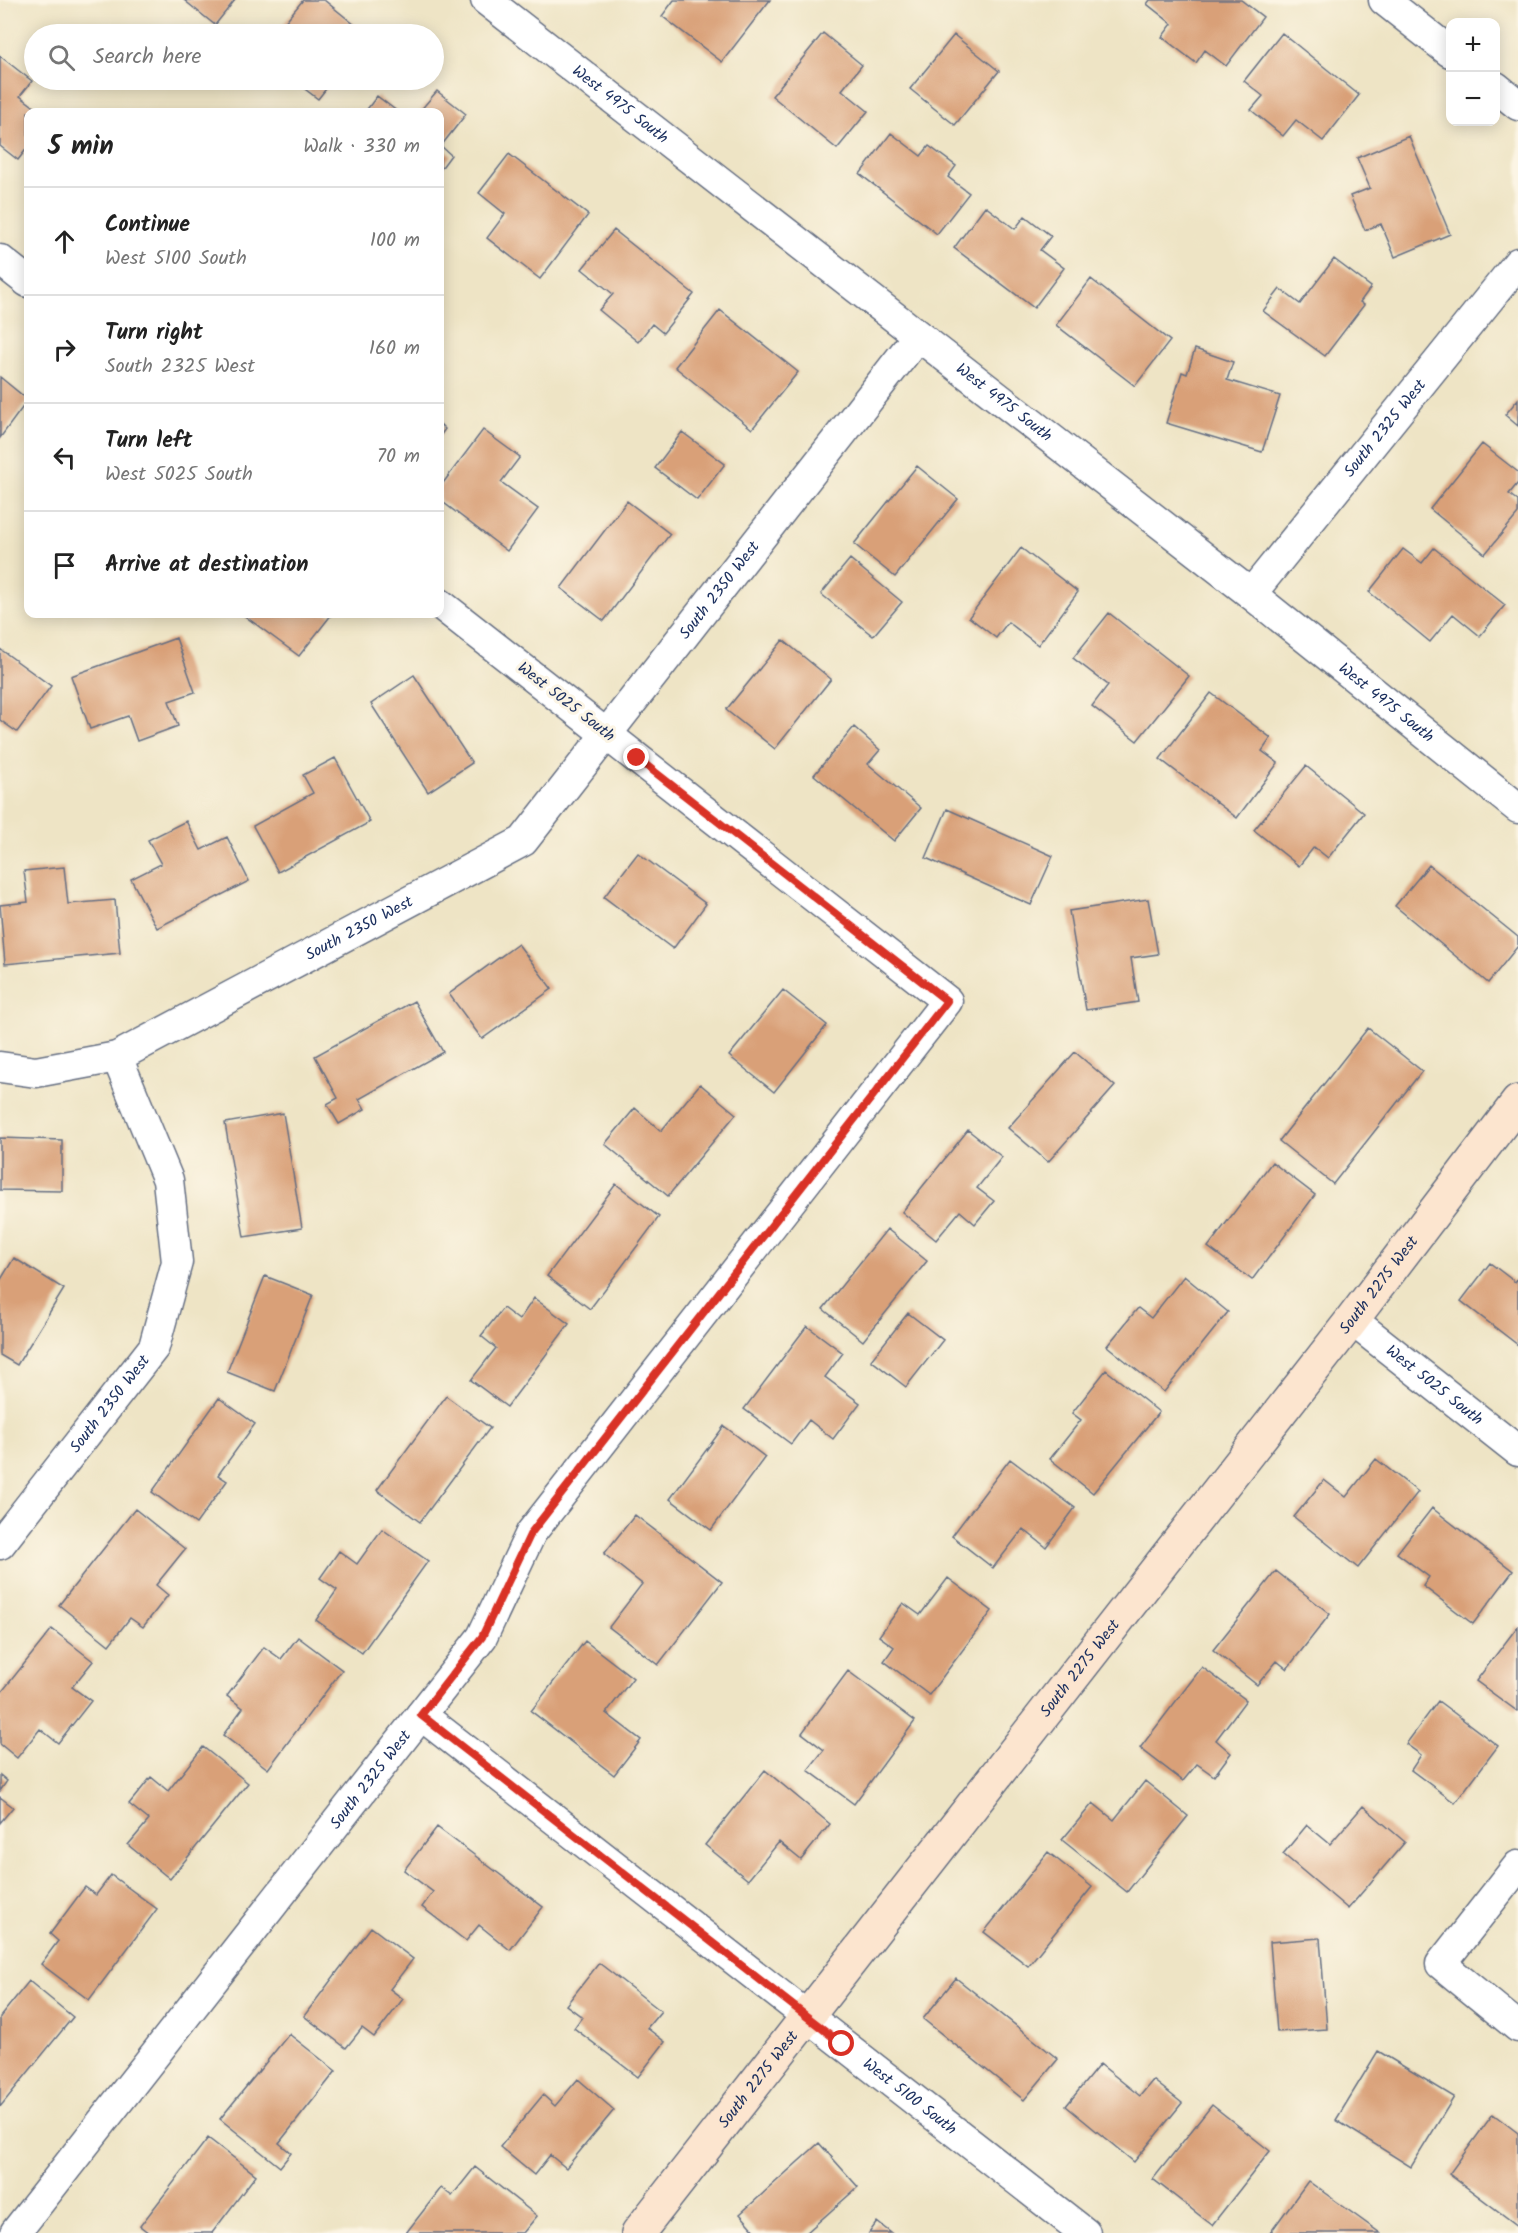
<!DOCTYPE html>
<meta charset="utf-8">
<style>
:root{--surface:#fff;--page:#f2f2f2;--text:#222;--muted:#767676;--line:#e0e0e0}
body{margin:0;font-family:Kalam,sans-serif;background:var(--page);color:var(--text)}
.controls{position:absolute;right:18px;top:18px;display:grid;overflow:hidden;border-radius:12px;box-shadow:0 3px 15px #0003}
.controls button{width:54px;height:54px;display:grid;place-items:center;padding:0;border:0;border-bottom:2px solid var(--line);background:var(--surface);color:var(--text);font:30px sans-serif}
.stop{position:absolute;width:18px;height:18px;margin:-14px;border:4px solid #d93025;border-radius:50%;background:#fff}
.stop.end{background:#d93025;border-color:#fff;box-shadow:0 2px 6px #0008}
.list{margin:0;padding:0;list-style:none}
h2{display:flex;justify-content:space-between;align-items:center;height:78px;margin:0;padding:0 24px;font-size:26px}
h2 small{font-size:20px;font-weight:400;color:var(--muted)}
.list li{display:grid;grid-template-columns:39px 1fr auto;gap:18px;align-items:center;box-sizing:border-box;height:108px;padding:0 24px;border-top:2px solid var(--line)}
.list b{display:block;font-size:22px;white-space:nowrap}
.list p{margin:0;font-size:20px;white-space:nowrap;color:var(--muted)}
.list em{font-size:20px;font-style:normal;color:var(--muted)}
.icon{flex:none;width:33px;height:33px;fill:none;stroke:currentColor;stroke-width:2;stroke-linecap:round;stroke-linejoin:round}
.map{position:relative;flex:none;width:1518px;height:2233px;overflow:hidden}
.search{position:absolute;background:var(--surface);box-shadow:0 3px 15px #0003;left:24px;top:24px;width:420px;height:66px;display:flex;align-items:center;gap:15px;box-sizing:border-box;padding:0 21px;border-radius:33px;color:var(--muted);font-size:22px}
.panel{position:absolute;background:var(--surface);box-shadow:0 3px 15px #0003;left:24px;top:108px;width:420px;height:510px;border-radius:12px}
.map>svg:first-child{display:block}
.building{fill:#d9a078}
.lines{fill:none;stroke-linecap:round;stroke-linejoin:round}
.street-casing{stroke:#656e82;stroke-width:33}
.secondary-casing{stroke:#656e82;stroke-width:36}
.street{stroke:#fff;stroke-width:30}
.secondary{stroke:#fce5cf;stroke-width:33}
.route{stroke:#d93025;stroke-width:8}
.labels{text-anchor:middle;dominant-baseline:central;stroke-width:6;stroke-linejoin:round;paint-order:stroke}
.street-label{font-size:16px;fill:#1b2f5e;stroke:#fcf5e5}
</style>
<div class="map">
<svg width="1518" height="2233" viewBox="0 0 1518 2233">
<rect width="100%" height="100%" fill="#fcf5e5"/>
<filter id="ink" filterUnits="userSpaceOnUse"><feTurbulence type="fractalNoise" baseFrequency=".0167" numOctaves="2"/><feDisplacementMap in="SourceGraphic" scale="12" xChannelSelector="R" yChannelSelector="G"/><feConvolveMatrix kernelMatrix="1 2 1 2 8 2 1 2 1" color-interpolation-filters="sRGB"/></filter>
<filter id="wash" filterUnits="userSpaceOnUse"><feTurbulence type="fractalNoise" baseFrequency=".008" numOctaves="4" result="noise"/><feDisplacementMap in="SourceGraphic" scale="24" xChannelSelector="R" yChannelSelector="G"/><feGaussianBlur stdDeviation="1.35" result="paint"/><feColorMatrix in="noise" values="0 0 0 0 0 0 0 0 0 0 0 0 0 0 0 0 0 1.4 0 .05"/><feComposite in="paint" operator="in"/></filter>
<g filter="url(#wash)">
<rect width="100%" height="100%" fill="#eee4c5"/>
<g id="blocks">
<path class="building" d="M184,0H235L215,25Z
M303,0H324L366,34H275Z
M674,0H770L722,62L662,16Z
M1150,0H1241L1263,17L1226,66L1205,50L1196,63L1162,37L1172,24L1147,4Z
M823,33L862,65L842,90L868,111L837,149L772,96Z
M1282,33L1359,95L1323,141L1296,120L1283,136L1251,110L1263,96L1244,81Z
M954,35L999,71L955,125L910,89Z
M0,56L32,81L20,96L41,112H28V147L18,160L0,146Z
M293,80H333L318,99Z
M437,91L466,114L441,146L451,155L440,170V112H419Z
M377,96L398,112H365Z
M891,133L921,156L929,146L956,166L948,177L969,193L937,234L860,174Z
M1409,136L1450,234L1395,257L1381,224L1365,230L1350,196L1370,188L1357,158Z
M509,154L588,215L540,279L487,238L505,214L479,193Z
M985,206L1015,229L1025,216L1051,236L1040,250L1064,268L1034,308L954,248Z
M614,230L694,294L663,333L652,324L638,342L599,310L613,294L582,269Z
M1334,259L1371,287L1360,302L1364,305L1325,356L1263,311L1280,289L1300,304Z
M1091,279L1170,341L1135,386L1056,325Z
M720,310L798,372L752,429L675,367Z
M1195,349L1233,362L1227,380L1280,396L1262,452L1166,423L1182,372L1187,374Z
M0,377L28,400L0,438Z
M1518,399V426L1505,415Z
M440,424L445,429L440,436Z
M483,430L520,457L501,482L538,509L507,551L440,500V487Z
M682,432L725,464L697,500L655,468Z
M1482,444L1518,472V483L1509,494L1518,501V514L1485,554L1430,509Z
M917,466L958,499L895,577L854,544Z
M627,501L670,534L604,621L561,588Z
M1021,548L1078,592L1038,645L1008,622L996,638L969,617Z
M1434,548L1505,605L1480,636L1453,614L1430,642L1369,592L1403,549L1422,563Z
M850,559L902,602L873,636L821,594Z
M1109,613L1189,676L1137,741L1092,706L1108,685L1073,658Z
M242,614H332L299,656Z
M176,638L195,692L169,701L178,726L137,741L128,716L90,729L71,676Z
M783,640L831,679L775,749L726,710Z
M0,649L51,686L17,732L0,720Z
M414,675L472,763L428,792L371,704Z
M1211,693L1271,738L1262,751L1278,763L1237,818L1160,759Z
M854,727L880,750L868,764L921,808L894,841L814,775Z
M335,758L370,822L278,872L253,826L313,793L303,775Z
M1306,766L1364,813L1328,858L1314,847L1299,866L1254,830Z
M947,809L1053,856L1031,905L926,858Z
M186,821L201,850L227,837L249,881L157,928L131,879L161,864L148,840Z
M638,853L706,904L673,949L604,897Z
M1429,865L1518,937V946L1488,983L1395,906Z
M64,867L68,904L115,900L120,953L5,964L0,905L28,902L24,871Z
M1148,899L1158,954L1131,958L1138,1002L1086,1010L1069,911Z
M518,944L552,989L482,1039L449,994Z
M783,990L827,1025L774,1092L729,1056Z
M414,1001L443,1052L359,1099L365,1109L339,1124L327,1104L338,1098L315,1056Z
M1368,1028L1422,1071L1333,1184L1279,1141Z
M1075,1052L1115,1086L1048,1162L1008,1128Z
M700,1084L736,1114L668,1196L605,1144L635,1108L661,1131Z
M283,1113L302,1228L244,1237L225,1123Z
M968,1130L1002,1157L977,1188L994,1201L975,1224L960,1211L936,1240L902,1212Z
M0,1138L62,1140V1191L0,1190Z
M1272,1162L1315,1195L1252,1280L1208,1247Z
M616,1184L659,1217L590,1309L547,1276Z
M887,1229L927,1261L863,1341L823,1309Z
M14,1258L64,1289L17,1365L0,1355V1281Z
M1490,1263L1515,1282L1518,1278V1345L1461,1301Z
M265,1276L313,1295L275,1391L227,1372Z
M1184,1276L1228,1312L1164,1392L1107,1346L1138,1308L1151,1318Z
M534,1298L569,1324L507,1407L471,1380L496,1348L481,1336L503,1308L519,1320Z
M908,1313L943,1340L906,1387L871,1360Z
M807,1326L843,1353L825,1377L860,1403L833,1439L809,1420L791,1444L744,1409Z
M1106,1370L1159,1412L1093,1493L1050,1459L1081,1420L1072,1413Z
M446,1396L490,1428L420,1522L377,1490Z
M219,1398L255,1424L218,1475L227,1481L196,1524L152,1492Z
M724,1426L765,1457L711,1530L670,1499Z
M1010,1459L1075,1508L1046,1547L1023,1529L993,1568L952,1536Z
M1376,1459L1418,1492L1358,1568L1294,1517L1324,1480L1346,1497Z
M1432,1508L1513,1571L1473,1624L1423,1586L1429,1577L1397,1553Z
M135,1509L185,1549L156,1585L168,1595L143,1627L130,1618L109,1645L59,1605Z
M635,1515L722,1582L658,1665L609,1627L642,1584L604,1554Z
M382,1529L428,1561L362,1653L316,1620L337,1590L320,1578L339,1551L357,1564Z
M1276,1571L1330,1614L1287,1669L1277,1661L1257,1685L1213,1650Z
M948,1578L992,1611L929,1695L884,1661L894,1647L879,1636L903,1603L920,1615Z
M1518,1626V1710L1517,1711L1476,1681Z
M52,1629L93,1661L72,1687L91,1701L58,1743L40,1729L17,1758L0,1744V1694Z
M298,1637L342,1670L268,1769L223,1735L243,1708L227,1696L264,1647L281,1659Z
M585,1641L633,1678L606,1713L641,1740L614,1775L531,1711Z
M1202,1667L1246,1700L1216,1740L1231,1753L1214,1776L1197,1764L1183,1781L1140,1748Z
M848,1671L915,1721L854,1804L808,1770L824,1750L802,1733Z
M1438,1701L1498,1746L1455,1803L1411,1770L1421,1755L1406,1744Z
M203,1747L248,1783L170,1879L128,1845L149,1820L129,1804L151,1777L168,1791Z
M765,1770L830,1824L801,1860L779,1842L748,1880L705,1845Z
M0,1775L7,1781L0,1791Z
M1145,1781L1188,1816L1127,1892L1062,1840L1093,1803L1114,1820Z
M0,1797L13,1807L0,1823Z
M1363,1806L1405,1842L1348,1909L1283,1854L1307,1825L1330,1844Z
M437,1827L543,1907L510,1950L479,1925L466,1941L422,1907L433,1892L404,1870Z
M1048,1852L1092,1887L1028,1966L984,1932Z
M111,1875L157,1909L89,2000L41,1964L58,1941L50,1934L85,1887L96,1895Z
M371,1927L413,1959L390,1989L403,1999L374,2037L362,2028L346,2048L304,2016Z
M1320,1938L1327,2029L1277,2032L1270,1942Z
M599,1963L661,2011L647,2028L665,2042L638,2077L574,2028L582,2017L566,2005Z
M956,1978L1058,2059L1024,2100L923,2019Z
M29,1981L73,2017L0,2107V2017Z
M289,2034L336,2071L279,2143L291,2153L280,2167L220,2119Z
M1378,2051L1454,2097L1411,2167L1336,2120Z
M1100,2064L1140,2096L1153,2080L1182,2103L1134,2162L1066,2106Z
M578,2079L614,2110L566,2168L550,2155L534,2175L500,2147L543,2095L555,2106Z
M1212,2105L1270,2151L1212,2225L1153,2179Z
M1493,2114L1518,2133V2226L1449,2174Z
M208,2138L256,2175L212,2233H149L140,2226Z
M819,2143L858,2187L806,2233H757L740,2214Z
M475,2167L537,2216L523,2233H406L441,2188L452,2196Z
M1308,2181L1380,2233H1270Z
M877,2222L891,2233H869Z"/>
</g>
</g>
<g filter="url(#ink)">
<use href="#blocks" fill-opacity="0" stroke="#656e82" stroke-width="1.5"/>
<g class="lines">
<defs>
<g id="street">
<path id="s1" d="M486,0L1251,594L1518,808"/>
<path d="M1384,0L1450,52"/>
<path d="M1496,87L1518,105"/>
<path d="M0,260L28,282"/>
<path id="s2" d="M1251,594L1518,263"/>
<path id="s3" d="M0,1067L36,1072L117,1057L523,841L918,336"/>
<path id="s4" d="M1352,1320L1518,1451"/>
<path id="s5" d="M0,1544L154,1347L177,1262L168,1180L117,1057"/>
<path id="s6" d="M421,1715L1085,2233"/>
<path d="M1518,1866L1441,1964L1518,2027"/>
<path id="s7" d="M15,2233L482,1637L531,1533L947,1001L440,604"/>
</g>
<g id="secondary">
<path id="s8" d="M638,2233L1352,1320L1518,1102"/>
</g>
</defs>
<use href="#street" class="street-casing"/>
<use href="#secondary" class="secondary-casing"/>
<use href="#street" class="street"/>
<use href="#secondary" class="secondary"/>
</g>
</g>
<g class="lines" filter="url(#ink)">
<path class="route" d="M637,758L947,1001L531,1533L482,1637L421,1715L842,2044"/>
</g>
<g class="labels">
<g class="street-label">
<text stroke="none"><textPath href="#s1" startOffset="170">West 4975 South</textPath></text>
<text stroke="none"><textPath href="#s1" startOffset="656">West 4975 South</textPath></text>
<text stroke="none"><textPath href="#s2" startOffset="213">South 2325 West</textPath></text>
<text stroke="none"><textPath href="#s3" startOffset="897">South 2350 West</textPath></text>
<text transform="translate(566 702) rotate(38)">West 5025 South</text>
<text stroke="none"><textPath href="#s1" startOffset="1142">West 4975 South</textPath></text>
<text stroke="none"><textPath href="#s3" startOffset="393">South 2350 West</textPath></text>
<text stroke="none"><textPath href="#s8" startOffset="1203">South 2275 West</textPath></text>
<text stroke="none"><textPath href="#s4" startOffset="105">West 5025 South</textPath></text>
<text stroke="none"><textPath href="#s5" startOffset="178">South 2350 West</textPath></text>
<text stroke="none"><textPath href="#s8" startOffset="717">South 2275 West</textPath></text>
<text stroke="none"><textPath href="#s7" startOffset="576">South 2325 West</textPath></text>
<text stroke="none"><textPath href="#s8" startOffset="195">South 2275 West</textPath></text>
<text stroke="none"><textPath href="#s6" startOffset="620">West 5100 South</textPath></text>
</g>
</g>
</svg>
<div class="controls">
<button>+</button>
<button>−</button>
</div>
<div class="stop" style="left:842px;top:2044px"></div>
<div class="stop end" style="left:637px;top:758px"></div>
<div class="search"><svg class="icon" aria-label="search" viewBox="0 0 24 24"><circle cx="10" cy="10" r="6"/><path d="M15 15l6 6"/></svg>Search here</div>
<section class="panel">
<h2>5 min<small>Walk · 330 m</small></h2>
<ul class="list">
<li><svg class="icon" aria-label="ahead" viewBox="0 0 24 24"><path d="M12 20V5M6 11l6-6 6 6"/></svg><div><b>Continue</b><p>West 5100 South</p></div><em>100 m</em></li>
<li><svg class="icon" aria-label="right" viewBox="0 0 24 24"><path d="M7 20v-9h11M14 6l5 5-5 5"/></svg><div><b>Turn right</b><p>South 2325 West</p></div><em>160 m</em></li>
<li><svg class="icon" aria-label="left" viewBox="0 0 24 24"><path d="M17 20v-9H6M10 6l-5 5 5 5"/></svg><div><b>Turn left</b><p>West 5025 South</p></div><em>70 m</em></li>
<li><svg class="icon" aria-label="arrive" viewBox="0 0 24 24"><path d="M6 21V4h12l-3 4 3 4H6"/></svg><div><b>Arrive at destination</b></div></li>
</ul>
</section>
</div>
